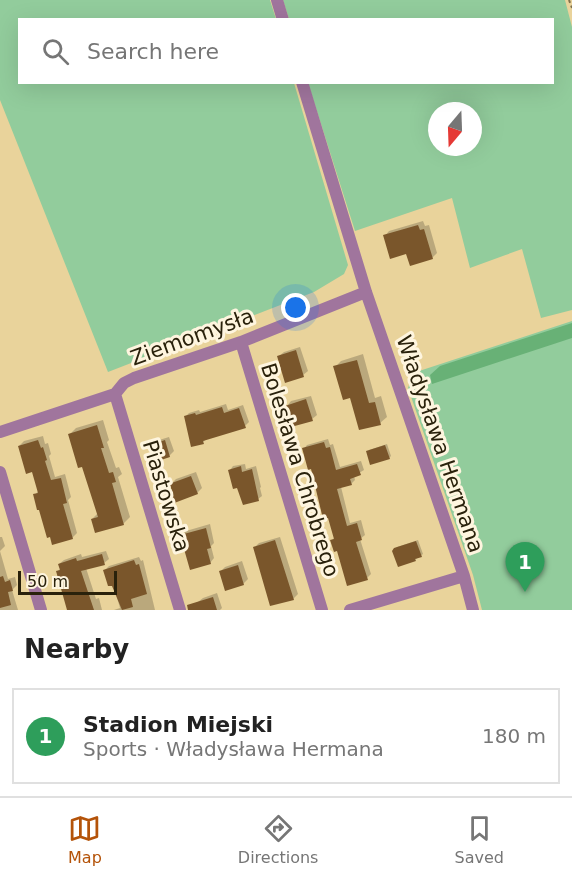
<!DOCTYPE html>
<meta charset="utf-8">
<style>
:root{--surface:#fff;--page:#f2f2f2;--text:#222;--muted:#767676;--line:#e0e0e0;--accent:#b45309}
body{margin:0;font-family:"DejaVu Sans",sans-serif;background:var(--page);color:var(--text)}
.compass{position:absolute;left:428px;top:102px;width:54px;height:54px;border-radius:50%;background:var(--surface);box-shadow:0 6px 24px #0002;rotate:199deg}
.scale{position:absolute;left:18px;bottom:15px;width:99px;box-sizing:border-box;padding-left:6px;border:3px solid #29210b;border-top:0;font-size:16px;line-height:21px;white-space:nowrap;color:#29210b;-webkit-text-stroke:4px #fef5df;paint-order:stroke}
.you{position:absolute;left:296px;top:308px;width:21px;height:21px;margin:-15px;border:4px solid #fff;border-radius:50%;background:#1a73e8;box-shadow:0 0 0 9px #1a73e833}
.badge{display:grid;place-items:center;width:39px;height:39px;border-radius:50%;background:var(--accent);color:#fff;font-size:20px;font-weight:700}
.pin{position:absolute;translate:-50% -50px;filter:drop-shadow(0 2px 3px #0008)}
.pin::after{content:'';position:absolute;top:32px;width:21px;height:18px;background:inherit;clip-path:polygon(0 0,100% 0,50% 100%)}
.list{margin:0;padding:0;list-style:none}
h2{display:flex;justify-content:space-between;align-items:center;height:78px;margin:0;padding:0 24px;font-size:26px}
h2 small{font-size:20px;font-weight:400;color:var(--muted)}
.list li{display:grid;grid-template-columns:39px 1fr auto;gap:18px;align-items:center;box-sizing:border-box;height:96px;margin:0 12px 12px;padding:0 12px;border:2px solid var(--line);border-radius:0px}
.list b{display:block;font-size:22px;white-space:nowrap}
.list p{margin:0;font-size:20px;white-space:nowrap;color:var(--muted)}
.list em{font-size:20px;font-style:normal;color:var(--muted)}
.icon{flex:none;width:33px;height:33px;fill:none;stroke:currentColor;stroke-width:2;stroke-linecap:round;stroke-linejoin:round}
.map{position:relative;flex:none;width:572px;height:610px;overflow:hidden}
.search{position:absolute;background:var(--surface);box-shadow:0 6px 24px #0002;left:18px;right:18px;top:18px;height:66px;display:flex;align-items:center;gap:15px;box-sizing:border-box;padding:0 21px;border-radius:0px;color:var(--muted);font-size:22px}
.sheet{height:186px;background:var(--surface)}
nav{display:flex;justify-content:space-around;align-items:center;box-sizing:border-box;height:84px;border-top:2px solid var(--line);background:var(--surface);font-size:16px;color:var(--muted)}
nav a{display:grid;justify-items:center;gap:3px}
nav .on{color:var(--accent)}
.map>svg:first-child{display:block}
.green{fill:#92cc9c;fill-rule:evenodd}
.forest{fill:#68b176}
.shadow{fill:#0003}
.building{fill:#7a562b}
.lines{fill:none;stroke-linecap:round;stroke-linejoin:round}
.path{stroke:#80724c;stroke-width:2;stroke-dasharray:3 3;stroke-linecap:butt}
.street{stroke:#a0759d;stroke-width:12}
.labels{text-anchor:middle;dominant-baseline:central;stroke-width:6;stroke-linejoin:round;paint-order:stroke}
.street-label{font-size:21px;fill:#29210b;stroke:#fef5df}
</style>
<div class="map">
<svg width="572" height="610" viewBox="0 0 572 610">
<rect width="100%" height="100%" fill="#e9d39b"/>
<path class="green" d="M0,0H270L276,19L20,20V82L294,83L348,265L344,274L314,292L108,372L0,100Z
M283,0H565L572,27V310L541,318L522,249L470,268L452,198L355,231L308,83L552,82V20L289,19ZM437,111H473V147H437Z
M572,321V610H482L473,575L408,388L413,373Z"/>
<path class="forest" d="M572,323V338L432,384L430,375L440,366Z"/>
<path class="shadow" d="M423,221L425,226L429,225L437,253L432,258L385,236L389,231Z
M300,347L308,371L303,375L279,356L284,352Z
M363,354L375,398L381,396L387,417L380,423L352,396L335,367L341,361Z
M311,396L317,415L312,419L287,406L291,401Z
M226,404L228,410L243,405L249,422L245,426L208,438L203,442L185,417L189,413L199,410L200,412Z
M103,420L109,440L107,442L116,468L119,467L122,474L118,477L130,517L123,524L92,519L98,513L83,465L70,434L76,428Z
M43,436L45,444L48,443L51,454L49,456L55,477L65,474L71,497L68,500L77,533L72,538L35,495L39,490L33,470L19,446L24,441Z
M169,437L174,451L169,456L151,446L156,441Z
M328,439L330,445L333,444L340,467L361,461L364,470L354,476L355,480L351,484L341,487L350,523L361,520L365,535L360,539L371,574L367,578L338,550L332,540L335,537L312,467L304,449L307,445Z
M387,444L391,456L389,458L369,450Z
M245,464L246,469L256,466L261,487L260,488L262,496L258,499L230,470L233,466Z
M196,472L202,488L197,493H166L172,488L171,484L176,479Z
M210,524L214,543L211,546L214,558L210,563L182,535L186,531Z
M0,537H2L5,546L0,551L8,579L15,577L17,585L12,590L18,610H0Z
M280,537L298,594L293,599L255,547L259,543Z
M418,540L423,554L415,560L393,551L397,547Z
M106,551L109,559L104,563L86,568L96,599L99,598L102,610H69L57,572L61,568L59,564L64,560L81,554L82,557Z
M139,557L141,561L143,560L155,610H114L120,608L113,584L105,570L109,566Z
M242,561L248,579L243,584L221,571L225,567Z
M217,593L222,608L220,610H198V602L203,598Z"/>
<path class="building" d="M418,225L420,230L424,229L433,259L410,266L406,254L390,259L383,235Z
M296,350L304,377L285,383L277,356Z
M357,360L369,403L375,402L381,425L359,430L350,398L343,400L333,366Z
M306,399L313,421L291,427L285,406Z
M222,407L224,413L239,408L246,428L203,441L204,444L191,447L184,416L195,413L196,415Z
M97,425L104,448H101L109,473L113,472L116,482L112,483L124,525L95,533L91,519L98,517L82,467L78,468L68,434Z
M38,440L41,448L43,447L47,460L45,461L51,480L61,478L67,503L63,504L73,539L52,545L50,537L47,538L39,510H37L33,494L38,493L32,472L26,474L18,446Z
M165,440L170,457L155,462L150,445Z
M324,442L326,448L330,447L336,470L357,464L361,475L350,479L352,485L337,489L347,526L357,523L362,540L356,542L368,580L347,586L337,551L334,552L330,540L334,539L328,518L323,519L311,469L308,470L302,448Z
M385,445L390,459L370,465L366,451Z
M241,466L242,472L252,469L259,501L243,505L237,488L233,489L228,470Z
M191,476L198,494L169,505L165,493L172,490L169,484Z
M206,528L211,548L207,549L211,564L190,570L180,535Z
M275,540L294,600L270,606L253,547Z
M416,541L422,557L415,559L416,561L398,567L392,551L394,548Z
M102,554L105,565L81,571L94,610H67L56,571L60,570L58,564L76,558L77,561L81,560Z
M134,560L136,565L139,564L147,594L131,599L133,607L122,610L112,586H108L103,570Z
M238,565L244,585L225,591L219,571Z
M3,576L5,582L10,580L13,591L8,592L11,605L0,608V577Z
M213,597L217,610H188L187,605Z"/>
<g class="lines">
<path class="path" d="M569,0L572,8"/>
<path class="street" d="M277,0L283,20
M302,82L366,292L464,576L473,610
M241,342L322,610
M115,394L180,610
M0,432L115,394L124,383L134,378L241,342L366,292
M0,472L41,610
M350,610L464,576"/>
</g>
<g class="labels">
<g class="street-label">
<text transform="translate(192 337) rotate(-20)">Ziemomysła</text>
<text transform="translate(440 444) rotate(71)">Władysława Hermana</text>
<text transform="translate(300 470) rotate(73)">Bolesława Chrobrego</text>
<text transform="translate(166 496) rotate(73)">Piastowska</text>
</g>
</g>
</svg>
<svg class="compass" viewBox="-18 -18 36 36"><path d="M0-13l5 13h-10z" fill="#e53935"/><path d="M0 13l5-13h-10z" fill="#767676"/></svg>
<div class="scale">50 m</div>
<div class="you"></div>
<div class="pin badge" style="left:525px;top:592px;background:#2e9e5b">1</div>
<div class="search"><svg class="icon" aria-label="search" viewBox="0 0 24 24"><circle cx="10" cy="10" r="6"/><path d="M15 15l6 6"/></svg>Search here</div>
</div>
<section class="sheet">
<h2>Nearby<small></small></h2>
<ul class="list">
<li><span class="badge" style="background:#2e9e5b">1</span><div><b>Stadion Miejski</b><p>Sports · Władysława Hermana</p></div><em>180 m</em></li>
</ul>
</section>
<nav>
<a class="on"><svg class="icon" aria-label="map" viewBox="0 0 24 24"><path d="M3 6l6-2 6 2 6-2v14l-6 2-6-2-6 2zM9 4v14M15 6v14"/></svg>Map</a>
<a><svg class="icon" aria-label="directions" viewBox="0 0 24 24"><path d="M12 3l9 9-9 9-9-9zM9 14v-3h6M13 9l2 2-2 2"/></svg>Directions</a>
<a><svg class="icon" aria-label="saved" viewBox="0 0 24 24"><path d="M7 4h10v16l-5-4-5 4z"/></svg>Saved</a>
</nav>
